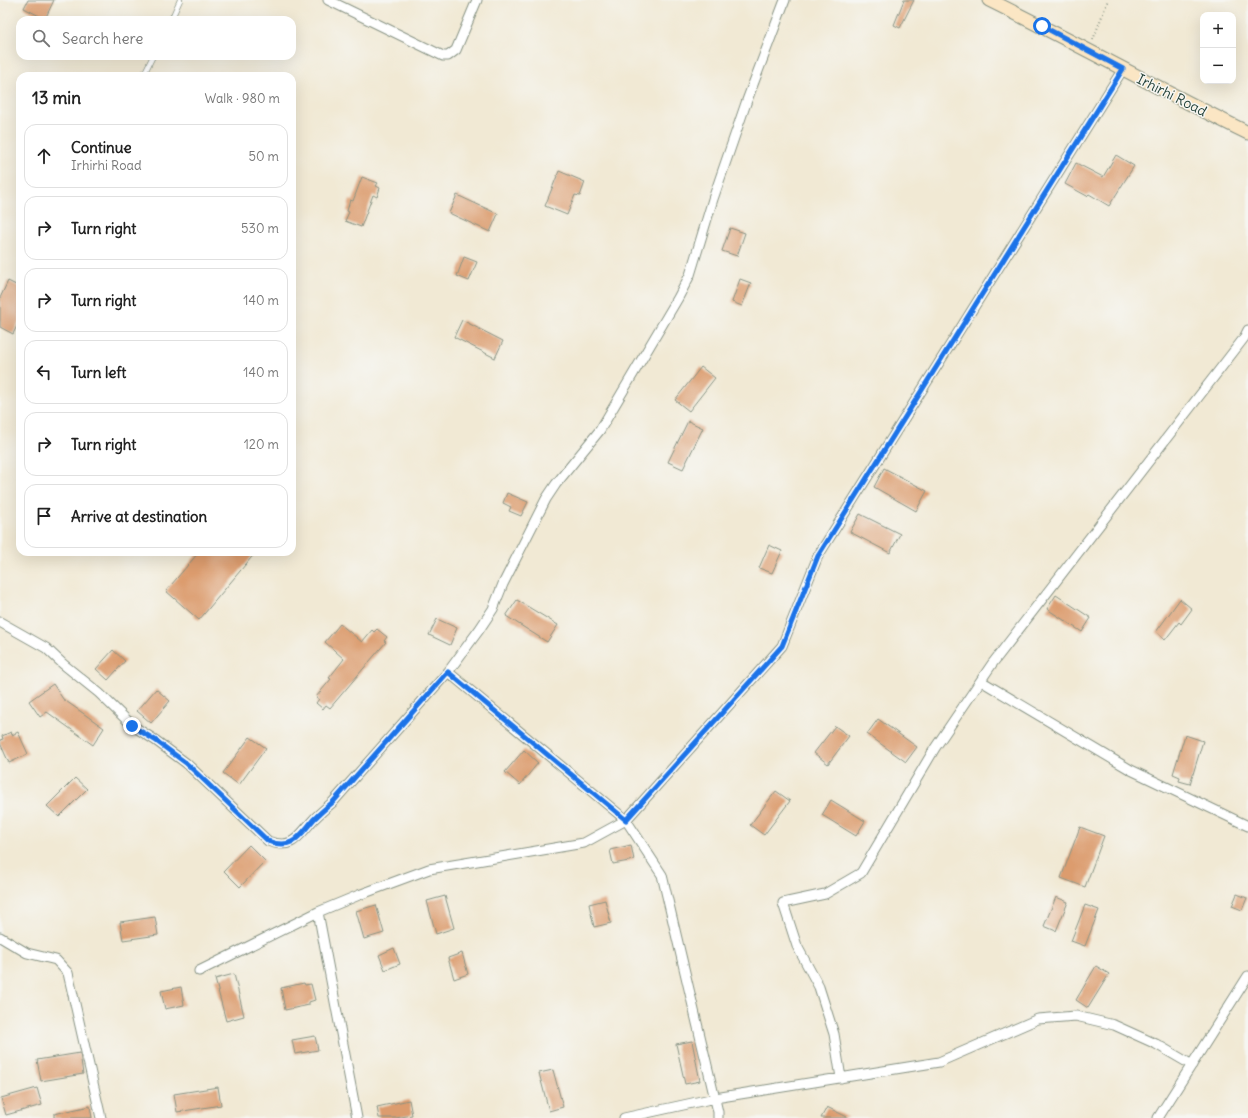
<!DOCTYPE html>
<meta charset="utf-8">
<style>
:root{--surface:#fff;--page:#f6f6f6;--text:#222;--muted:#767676;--line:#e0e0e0}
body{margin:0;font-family:Delius,sans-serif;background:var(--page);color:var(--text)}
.controls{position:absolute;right:12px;top:12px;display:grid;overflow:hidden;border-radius:8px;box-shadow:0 4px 16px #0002}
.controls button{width:36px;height:36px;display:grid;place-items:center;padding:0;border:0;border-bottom:1px solid var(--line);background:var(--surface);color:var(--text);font:20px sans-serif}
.stop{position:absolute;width:12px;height:12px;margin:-9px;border:3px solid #1a73e8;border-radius:50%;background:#fff}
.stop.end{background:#1a73e8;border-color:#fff;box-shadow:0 1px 4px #0008}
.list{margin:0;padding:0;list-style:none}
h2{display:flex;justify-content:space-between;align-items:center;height:52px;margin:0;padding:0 16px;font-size:17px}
h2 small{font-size:13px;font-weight:400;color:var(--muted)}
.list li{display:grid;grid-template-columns:26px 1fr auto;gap:12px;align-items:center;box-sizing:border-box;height:64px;margin:0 8px 8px;padding:0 8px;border:1px solid var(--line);border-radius:12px}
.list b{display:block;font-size:15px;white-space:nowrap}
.list p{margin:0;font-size:13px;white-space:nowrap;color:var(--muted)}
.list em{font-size:13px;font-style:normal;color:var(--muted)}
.icon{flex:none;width:22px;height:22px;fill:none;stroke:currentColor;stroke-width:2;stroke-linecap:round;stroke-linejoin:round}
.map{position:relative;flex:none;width:1248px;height:1118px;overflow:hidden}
.search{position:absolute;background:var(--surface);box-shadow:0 4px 16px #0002;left:16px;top:16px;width:280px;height:44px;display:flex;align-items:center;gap:10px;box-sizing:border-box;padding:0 14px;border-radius:12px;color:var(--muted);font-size:15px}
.panel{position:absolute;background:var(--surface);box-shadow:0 4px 16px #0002;left:16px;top:72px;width:280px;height:484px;border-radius:12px}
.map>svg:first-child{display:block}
.building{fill:#dc9c6e}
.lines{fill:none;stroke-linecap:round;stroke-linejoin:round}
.lane-casing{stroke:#889384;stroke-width:6}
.street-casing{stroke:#889384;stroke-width:11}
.secondary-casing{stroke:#889384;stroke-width:15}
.path{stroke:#889384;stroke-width:2;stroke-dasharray:1 3;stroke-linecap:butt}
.lane{stroke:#fff;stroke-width:4.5}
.street{stroke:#fff;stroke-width:9}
.secondary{stroke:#fbe6c4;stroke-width:13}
.route{stroke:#1a73e8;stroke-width:5}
.labels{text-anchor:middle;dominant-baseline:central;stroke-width:3;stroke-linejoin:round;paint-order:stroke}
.street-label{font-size:14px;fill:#1f3d34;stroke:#f6f6f2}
</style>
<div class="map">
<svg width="1248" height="1118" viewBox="0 0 1248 1118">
<rect width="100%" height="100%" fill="#f6f6f2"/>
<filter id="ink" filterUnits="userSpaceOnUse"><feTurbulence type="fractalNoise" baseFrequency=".025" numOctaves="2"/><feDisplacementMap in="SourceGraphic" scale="8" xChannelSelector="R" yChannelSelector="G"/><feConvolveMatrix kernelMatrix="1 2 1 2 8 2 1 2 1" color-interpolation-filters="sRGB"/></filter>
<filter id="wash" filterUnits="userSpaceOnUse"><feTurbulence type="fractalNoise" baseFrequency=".012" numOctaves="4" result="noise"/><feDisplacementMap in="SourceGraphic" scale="16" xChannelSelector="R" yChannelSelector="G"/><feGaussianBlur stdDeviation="0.9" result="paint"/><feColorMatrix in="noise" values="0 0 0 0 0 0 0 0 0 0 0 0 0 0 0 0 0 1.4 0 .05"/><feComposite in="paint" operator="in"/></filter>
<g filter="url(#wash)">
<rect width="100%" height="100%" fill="#f1e9d4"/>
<g id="blocks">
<path class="building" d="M28,0H54L45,19L24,8Z
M904,0H914L900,28L894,25Z
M1116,155L1134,166L1109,206L1089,194L1087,196L1065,184L1076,163L1103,177Z
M559,171L585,182L580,196L575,195L567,215L545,206Z
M362,177L378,183L376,186L380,188L377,197L373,195L361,227L345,221L349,212L347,211L350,200L353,201Z
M457,195L498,214L490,232L449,213Z
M730,228L745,233L737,256L722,251Z
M464,257L477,262L469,281L457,276Z
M740,279L751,283L742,306L732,302Z
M8,281L20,287V320L13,334L0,327V298Z
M462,320L503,341L495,358L454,337Z
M701,367L715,378L689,411L675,400Z
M688,421L703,428L683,469L668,462Z
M884,468L927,491L916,511L874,487Z
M507,493L528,502L521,516L509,511L511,507L503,503Z
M860,514L900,534L890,553L850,532Z
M769,545L782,551L772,573L759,568Z
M199,552H256L199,620L166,591Z
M1056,595L1091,618L1082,632L1047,609Z
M1180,599L1192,609L1181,624L1179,622L1165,640L1156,632Z
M517,600L558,625L547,642L506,616Z
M437,619L457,628L450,645L429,635Z
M340,624L362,642L372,630L374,632L377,629L387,637L384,641L386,642L330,708L326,705L323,709L316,703L319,699L316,697L331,679L329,678L344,659L325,642Z
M113,650L125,661L108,680L96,669Z
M53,684L63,699L104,728L93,745L47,712L40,717L29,701Z
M156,689L170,701L151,723L137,711Z
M878,719L917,747L906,762L867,734Z
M835,726L849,736L828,764L814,753Z
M11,732L12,735L18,732L28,754L9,763L0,743V740L3,739L2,736Z
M1185,735L1203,741L1190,784L1179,781L1180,777L1173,774Z
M250,737L266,748L239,785L223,773Z
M524,750L538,763L520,785L505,772Z
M75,778L87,789L59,817L47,806Z
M776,791L790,801L764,835L750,825Z
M831,800L865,821L856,836L822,815Z
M1080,827L1104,836L1085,887L1061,878Z
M249,845L265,861L240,887L224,871Z
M631,845L634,860L613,864L610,850Z
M1237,894L1247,898L1242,910L1232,906Z
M445,896L454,928L436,934L427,901Z
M1056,897L1068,902L1056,931L1044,926Z
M605,900L611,923L594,927L589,904Z
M376,905L384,933L364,939L356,911Z
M1085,905L1099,910L1085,946L1071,941Z
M155,917L158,935L123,940L120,922Z
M394,948L400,964L385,970L379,955Z
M462,953L468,974L454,979L448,958Z
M1096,966L1109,974L1088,1008L1076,1000Z
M234,974L244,1016L226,1021L215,979Z
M304,983L305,985L311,984L315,1000L309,1002V1005L285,1010L281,988Z
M181,987L184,1005L165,1009L161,991Z
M315,1036L318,1050L295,1054L292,1040Z
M692,1041L700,1081L685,1084L676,1044Z
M80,1053L83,1074L41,1081L37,1060Z
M553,1070L563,1107L549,1111L539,1073Z
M218,1087L221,1105L177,1112L174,1094Z
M37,1088L42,1105L6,1115L1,1098Z
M409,1100L412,1115L396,1118H379L377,1107Z
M90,1106L92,1118H54V1114Z
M827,1107L849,1118H821Z"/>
</g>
</g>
<g filter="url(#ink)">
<use href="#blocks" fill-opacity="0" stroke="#889384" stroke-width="1"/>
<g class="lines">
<defs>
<path id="lane" d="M171,20L180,0
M143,76L153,56"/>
<path id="street" d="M328,0L443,56H448L456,50L477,0
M0,622L46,648L63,664L99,693L133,726L155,740L186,763L268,841C293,851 299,835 314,819C320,813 327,807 333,802L448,672L479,630L493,609L503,584L546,499L556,484L600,430L678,298L690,275L713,199L746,103L785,0
M448,672L626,820L662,875L718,1112V1118
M981,681L1131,770L1248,826
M318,912L357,1118
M0,937L27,953L56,960L68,973L101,1118
M199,971L318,912L359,895L429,869L584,843L626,820L782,646L818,556L1123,69
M841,1078L834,1034L819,987L797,946L783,903L825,894L861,873L935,748L992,664L1244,338L1248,330
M624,1118L715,1098L939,1062L1038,1019L1076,1016L1114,1025L1156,1044L1192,1065
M1158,1118L1248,976"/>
<path id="secondary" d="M989,0C1076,43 1161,90 1248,133"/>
</defs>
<use href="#lane" class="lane-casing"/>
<use href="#street" class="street-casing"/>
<use href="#secondary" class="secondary-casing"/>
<path class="path" d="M1093,40L1108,0"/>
<use href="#lane" class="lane"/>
<use href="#street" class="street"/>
<use href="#secondary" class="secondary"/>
</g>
</g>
<g class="lines" filter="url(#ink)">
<path class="route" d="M132,726L155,740L186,763L268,841C293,851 300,835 314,819C320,813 327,807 333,802L448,672L626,820L782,646L818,556L1123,69L1042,26"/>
</g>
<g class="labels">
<g class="street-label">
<text transform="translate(1172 95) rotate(27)">Irhirhi Road</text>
</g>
</g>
</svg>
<div class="controls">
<button>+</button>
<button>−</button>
</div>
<div class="stop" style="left:1042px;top:26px"></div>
<div class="stop end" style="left:132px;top:726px"></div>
<div class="search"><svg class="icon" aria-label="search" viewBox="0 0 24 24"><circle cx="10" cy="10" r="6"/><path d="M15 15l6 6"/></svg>Search here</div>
<section class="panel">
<h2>13 min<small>Walk · 980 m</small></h2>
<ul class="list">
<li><svg class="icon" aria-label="ahead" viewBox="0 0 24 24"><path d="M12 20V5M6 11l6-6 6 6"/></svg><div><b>Continue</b><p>Irhirhi Road</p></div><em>50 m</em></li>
<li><svg class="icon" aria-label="right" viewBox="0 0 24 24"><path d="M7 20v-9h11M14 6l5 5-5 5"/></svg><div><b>Turn right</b></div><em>530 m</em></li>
<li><svg class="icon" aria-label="right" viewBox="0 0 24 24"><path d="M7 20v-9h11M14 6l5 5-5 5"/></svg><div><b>Turn right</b></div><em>140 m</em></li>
<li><svg class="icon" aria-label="left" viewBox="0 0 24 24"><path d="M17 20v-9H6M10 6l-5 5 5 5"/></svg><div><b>Turn left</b></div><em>140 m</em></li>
<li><svg class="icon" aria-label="right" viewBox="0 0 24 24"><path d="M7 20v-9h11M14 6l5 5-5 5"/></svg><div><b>Turn right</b></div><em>120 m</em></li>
<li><svg class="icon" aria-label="arrive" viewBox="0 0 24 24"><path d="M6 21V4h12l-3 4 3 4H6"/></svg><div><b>Arrive at destination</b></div></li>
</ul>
</section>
</div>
